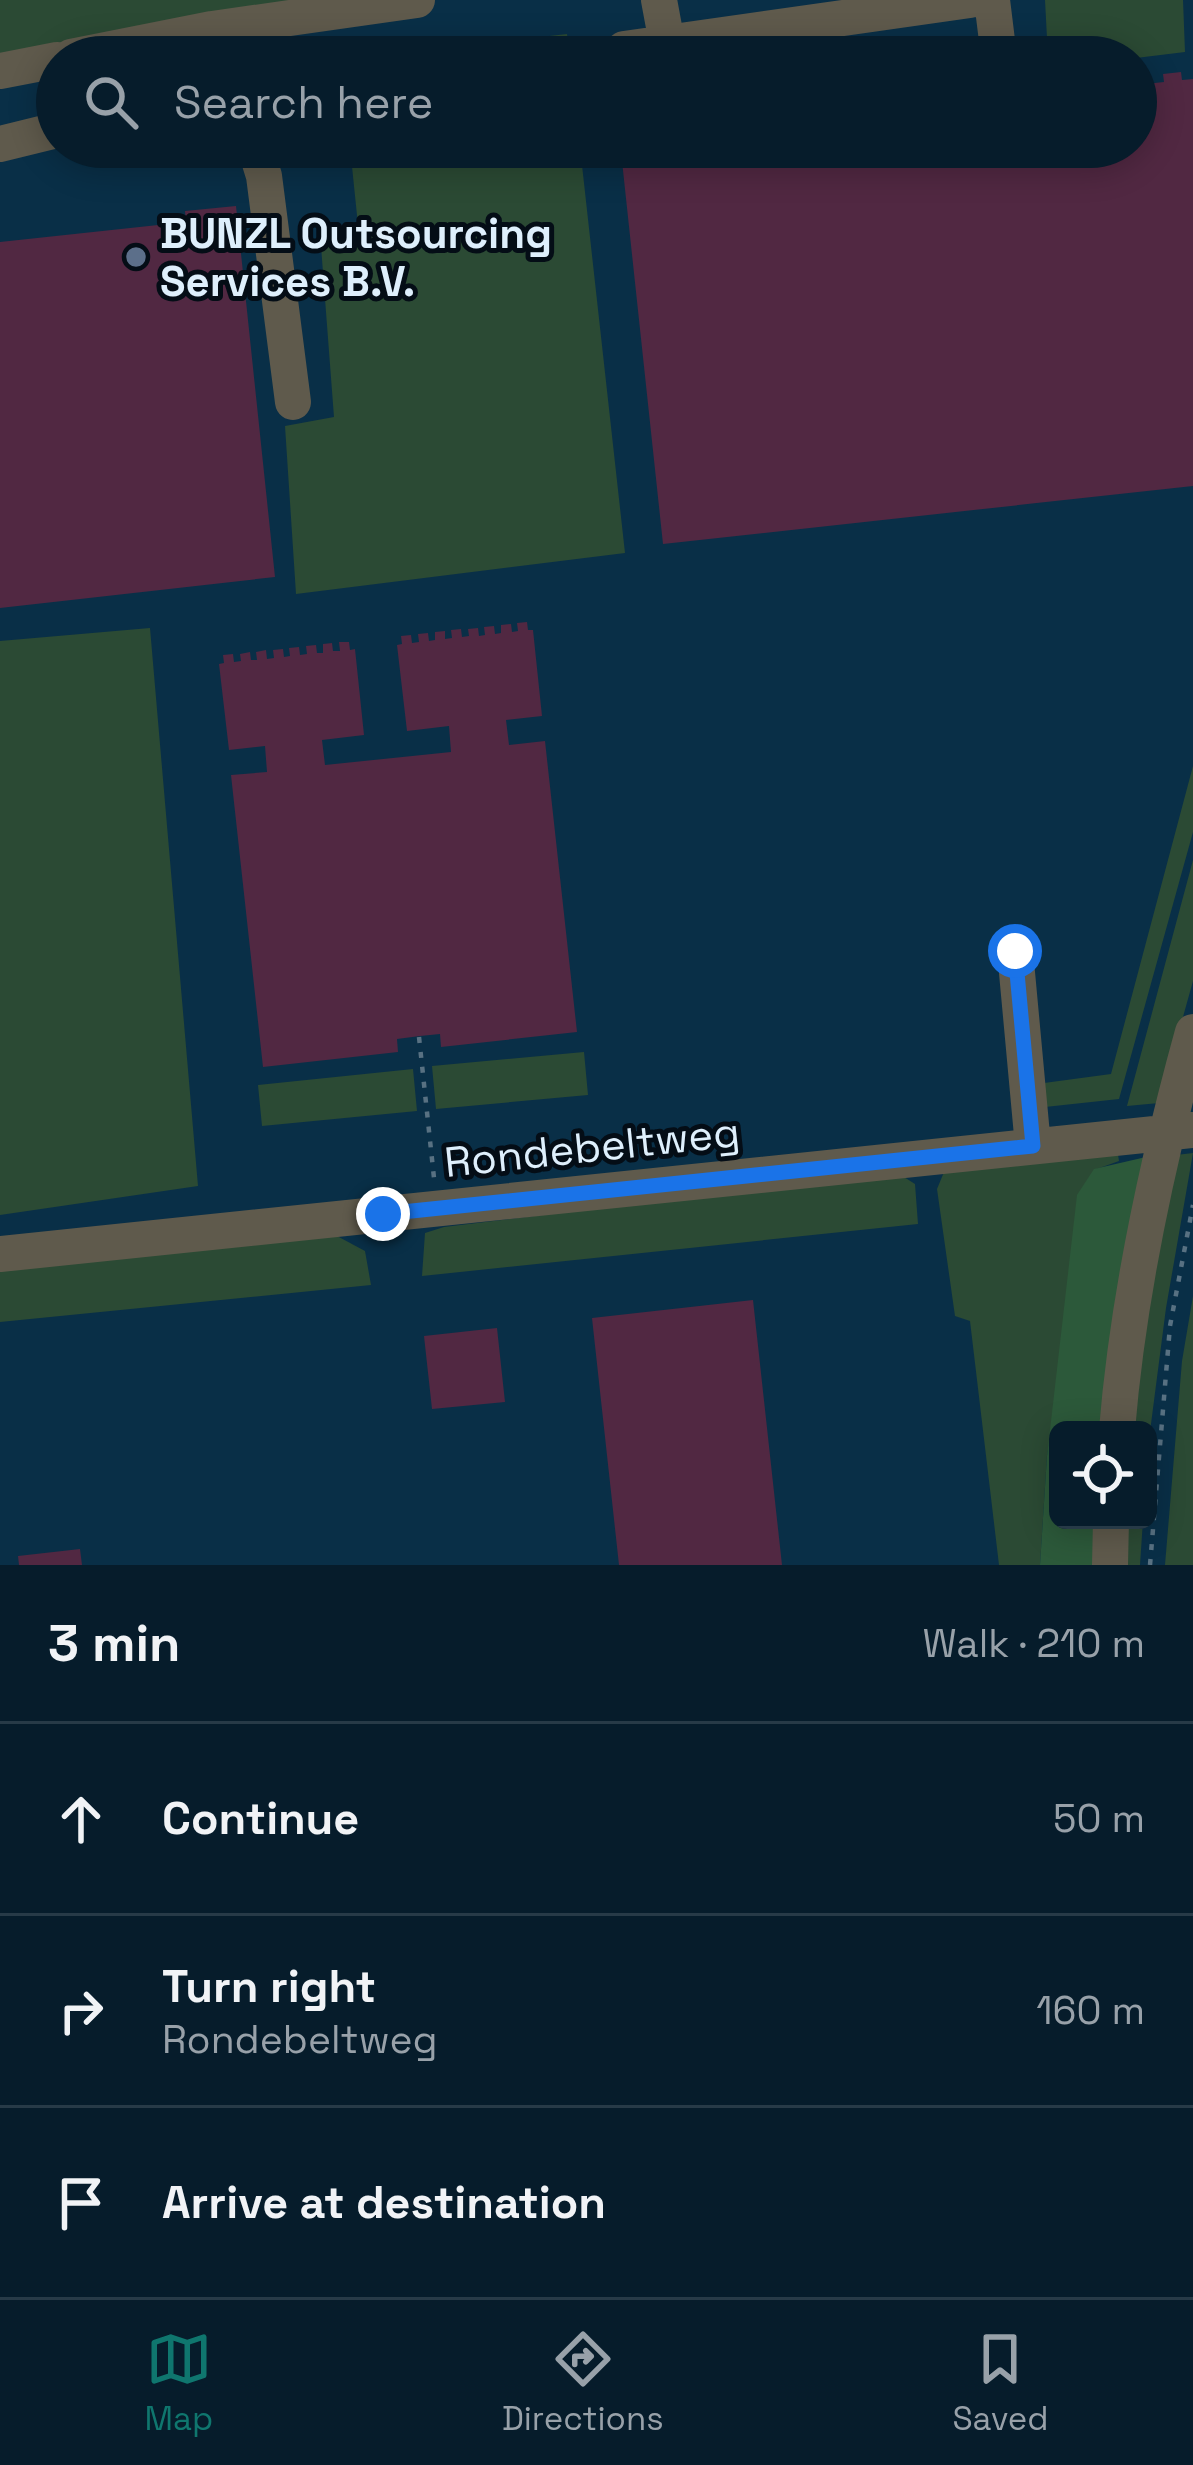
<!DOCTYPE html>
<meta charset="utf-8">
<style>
:root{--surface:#061c2b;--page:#0f2533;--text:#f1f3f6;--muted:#98a1a9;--line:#273a47;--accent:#0f766e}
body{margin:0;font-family:"Space Grotesk",sans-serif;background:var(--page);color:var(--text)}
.controls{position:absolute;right:36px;bottom:36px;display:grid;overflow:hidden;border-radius:18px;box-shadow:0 6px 30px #0003}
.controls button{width:108px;height:108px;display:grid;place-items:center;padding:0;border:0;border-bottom:3px solid var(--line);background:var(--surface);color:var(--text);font:60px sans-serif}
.stop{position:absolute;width:36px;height:36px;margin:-27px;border:9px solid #1a73e8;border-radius:50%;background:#fff}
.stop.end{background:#1a73e8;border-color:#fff;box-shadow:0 3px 12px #0008}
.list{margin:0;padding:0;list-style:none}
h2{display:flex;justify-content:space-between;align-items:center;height:156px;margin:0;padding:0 48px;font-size:51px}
h2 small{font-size:39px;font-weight:400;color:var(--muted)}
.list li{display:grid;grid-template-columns:78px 1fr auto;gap:36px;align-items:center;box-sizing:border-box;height:192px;padding:0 48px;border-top:3px solid var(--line)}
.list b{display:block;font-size:45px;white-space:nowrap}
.list p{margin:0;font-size:39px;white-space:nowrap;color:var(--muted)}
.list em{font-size:39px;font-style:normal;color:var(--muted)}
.icon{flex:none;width:66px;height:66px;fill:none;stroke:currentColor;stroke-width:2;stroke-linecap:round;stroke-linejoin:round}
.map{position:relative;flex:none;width:1193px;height:1565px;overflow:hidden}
.search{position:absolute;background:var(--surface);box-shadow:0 6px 30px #0003;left:36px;right:36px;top:36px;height:132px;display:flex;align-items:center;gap:30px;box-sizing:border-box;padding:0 42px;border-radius:66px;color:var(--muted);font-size:45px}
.sheet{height:732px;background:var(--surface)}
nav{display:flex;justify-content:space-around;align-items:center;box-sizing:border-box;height:168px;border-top:3px solid var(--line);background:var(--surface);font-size:33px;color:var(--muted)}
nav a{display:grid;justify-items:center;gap:6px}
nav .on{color:var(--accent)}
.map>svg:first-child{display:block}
.built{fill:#092f47;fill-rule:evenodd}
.green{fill:#2b4a34}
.forest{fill:#2c593a}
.building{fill:#512842}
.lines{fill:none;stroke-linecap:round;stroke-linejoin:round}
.path{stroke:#587182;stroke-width:4.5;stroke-dasharray:6 9;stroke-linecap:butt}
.minor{stroke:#5f5a4c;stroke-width:36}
.route{stroke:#1a73e8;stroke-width:15}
.service-dot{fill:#5c6f8a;stroke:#040d16;stroke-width:4.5}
.labels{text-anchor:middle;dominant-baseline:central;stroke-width:10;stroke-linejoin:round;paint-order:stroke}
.poi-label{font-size:42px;font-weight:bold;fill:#deeffc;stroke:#040d16;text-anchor:start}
.street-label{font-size:42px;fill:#deeffc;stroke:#040d16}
</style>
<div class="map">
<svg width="1193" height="1565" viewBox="0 0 1193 1565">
<rect width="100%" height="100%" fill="#082539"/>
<path class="built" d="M238,0H1193V1565H0V49ZM57,57H1136V147H57ZM1058,1430H1148V1520H1058Z"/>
<path class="green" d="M0,0H297L0,54Z
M1045,0H1183L1185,52L1136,58L1048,57Z
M567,34L570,57H364Z
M350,147H580L625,553L296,594L285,426L334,417L320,233L358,225Z
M150,628L198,1186L0,1215V641Z
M1193,766V832L1119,1099L1045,1107L1044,1083L1111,1074Z
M1193,860V981L1159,1103L1127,1106Z
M584,1052L588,1095L436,1109L432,1066Z
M413,1069L417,1111L262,1126L258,1085Z
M1117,1148L1119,1161L1094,1170L1047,1456L1040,1565H999L970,1321L955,1316L937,1189L944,1172Z
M1193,1153L1166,1308L1148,1447V1430H1131L1141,1346L1176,1155Z
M896,1172L915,1184L918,1224L422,1276L425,1233L444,1227Z
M337,1236L365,1251L371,1285L0,1322V1271Z
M1193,1296V1565H1165L1182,1361Z
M1125,1520H1143L1140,1565H1123Z"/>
<path class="forest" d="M1146,1157L1103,1430H1058V1520H1096L1094,1565H1040L1047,1456L1077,1195L1094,1169Z"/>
<path class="building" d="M1181,72L1182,80L1193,79V486L663,544L622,161L748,147H1136V85L1164,82L1163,74Z
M236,206L275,577L0,608V242L186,222L185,211Z
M527,622L528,630H533L542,716L506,720L509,745L545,741L577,1032L441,1047L440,1034L420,1036L397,1039L398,1052L263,1067L231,775L267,772L265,746L229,750L219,664L224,663L223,655L233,654L234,662L241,661L240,654L250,652L251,660H257L256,652L266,650L267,659L274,658L273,650L283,649L284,657L290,656L289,648L299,647L300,655L307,654L306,646L316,645L317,653H323V644L332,643L333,651H340L339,642H349L350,650L355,649L364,735L322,740L325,765L451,752L449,726L407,731L397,645L402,644L401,636L411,635L412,643L419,642L418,634L428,633L429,641L435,640V632L445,631V639L452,638L451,630L461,629L462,637L469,636L468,629L478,628L479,636L485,635L484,627L494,626L495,634L501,633V625L511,624L512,632L518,631L517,623Z
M753,1300L782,1565H619L592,1318Z
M497,1328L505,1402L432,1409L424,1336Z
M80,1549L82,1565H19L18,1556Z"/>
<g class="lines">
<path class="path" d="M419,1037L434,1178
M1150,1565L1170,1326L1193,1205"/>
<path class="minor" d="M659,0L667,43
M992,0L999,57
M624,49L970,0
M71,57L212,29L417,0
M0,71L57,60
M0,144L57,130
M255,147L264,176L293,402
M1015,951L1033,1146
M0,1254L1193,1130
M1117,1430C1128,1295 1157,1162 1193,1032
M1110,1565L1111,1520"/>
</g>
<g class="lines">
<path class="route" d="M383,1214L1033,1146L1015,951"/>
</g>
<circle class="service-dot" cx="136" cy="257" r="12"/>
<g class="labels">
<g class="poi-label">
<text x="160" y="233">BUNZL Outsourcing<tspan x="160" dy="48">Services B.V.</tspan></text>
</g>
<g class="street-label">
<text transform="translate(592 1147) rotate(-6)">Rondebeltweg</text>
</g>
</g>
</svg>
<div class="controls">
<button><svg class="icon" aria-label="locate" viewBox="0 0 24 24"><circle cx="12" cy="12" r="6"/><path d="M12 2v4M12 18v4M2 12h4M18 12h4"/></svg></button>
</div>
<div class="stop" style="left:1015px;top:951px"></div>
<div class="stop end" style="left:383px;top:1214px"></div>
<div class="search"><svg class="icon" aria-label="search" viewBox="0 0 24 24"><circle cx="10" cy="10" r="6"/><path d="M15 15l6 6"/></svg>Search here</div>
</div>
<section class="sheet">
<h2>3 min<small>Walk · 210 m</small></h2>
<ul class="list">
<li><svg class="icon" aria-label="ahead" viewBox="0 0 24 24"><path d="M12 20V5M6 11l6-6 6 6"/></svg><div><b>Continue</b></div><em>50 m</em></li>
<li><svg class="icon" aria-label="right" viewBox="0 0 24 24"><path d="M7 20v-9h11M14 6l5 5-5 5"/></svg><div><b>Turn right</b><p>Rondebeltweg</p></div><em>160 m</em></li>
<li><svg class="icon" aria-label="arrive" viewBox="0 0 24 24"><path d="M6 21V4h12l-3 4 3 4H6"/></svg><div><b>Arrive at destination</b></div></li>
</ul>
</section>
<nav>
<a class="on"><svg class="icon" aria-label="map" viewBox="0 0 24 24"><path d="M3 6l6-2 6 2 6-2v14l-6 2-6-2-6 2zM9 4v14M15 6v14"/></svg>Map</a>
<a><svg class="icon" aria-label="directions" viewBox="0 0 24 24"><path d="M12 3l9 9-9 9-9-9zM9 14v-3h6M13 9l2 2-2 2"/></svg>Directions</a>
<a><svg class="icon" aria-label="saved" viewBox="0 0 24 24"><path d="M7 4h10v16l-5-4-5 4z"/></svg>Saved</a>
</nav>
